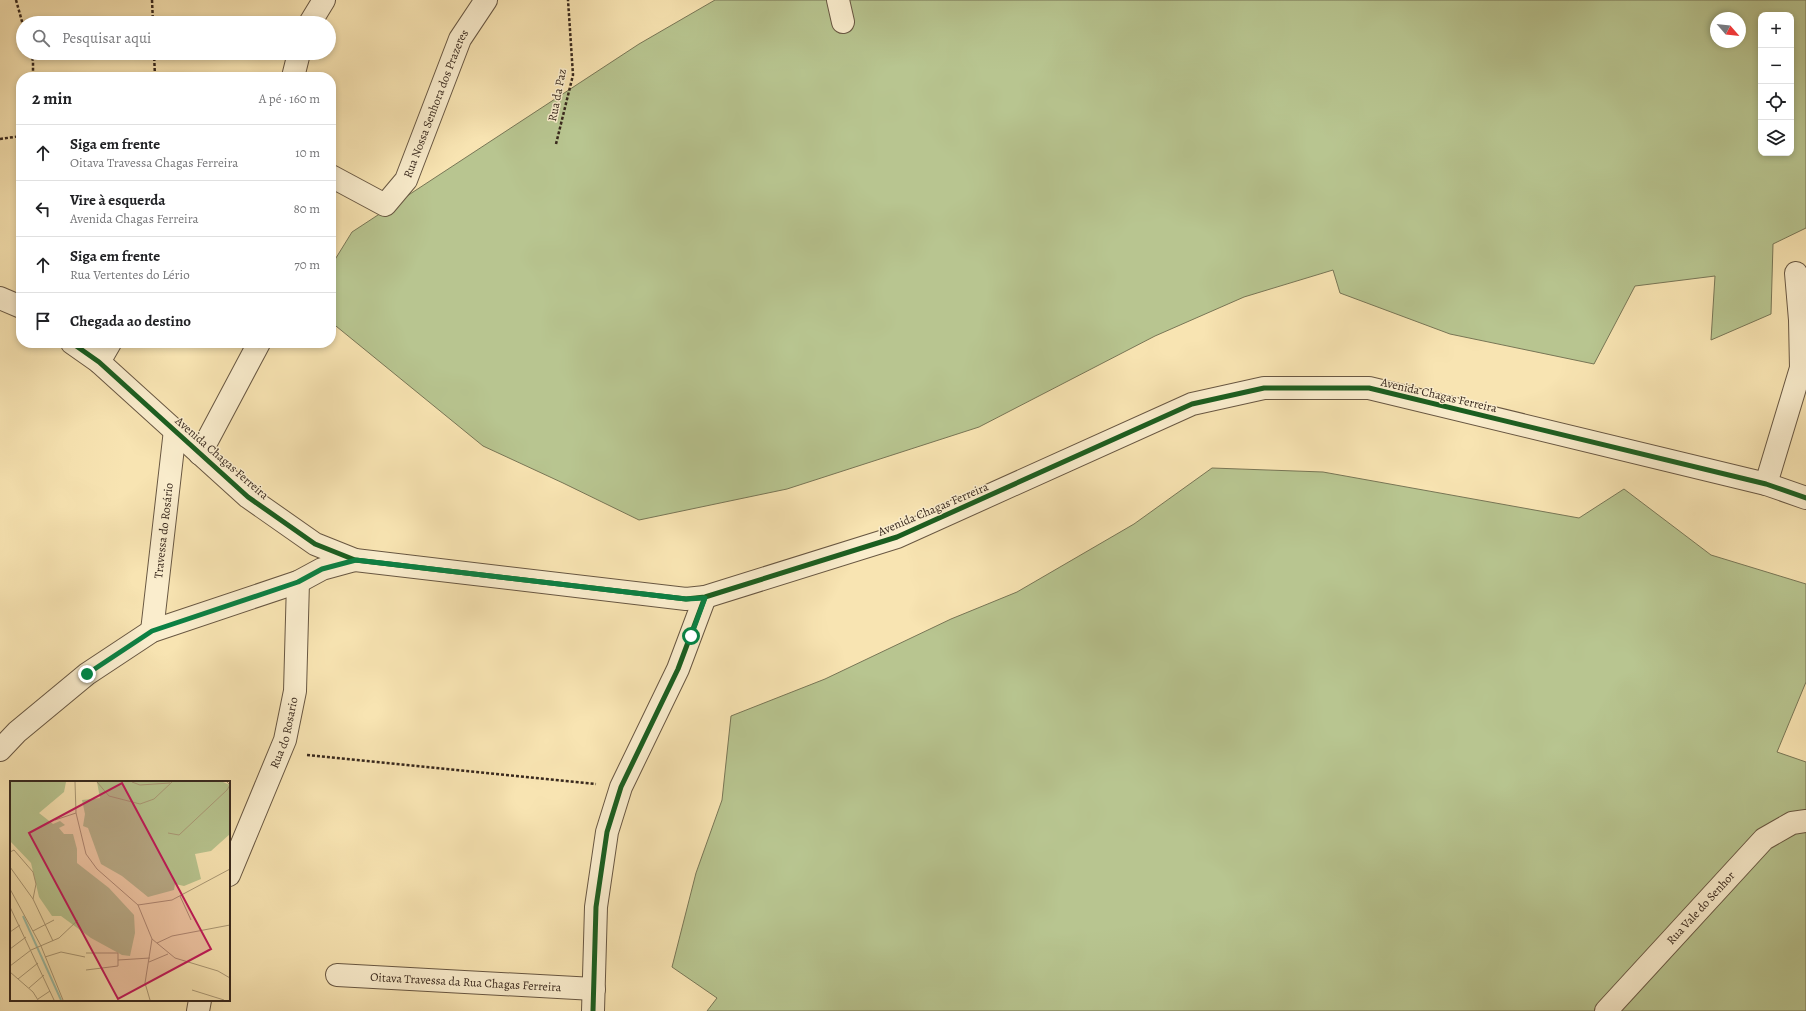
<!DOCTYPE html>
<html lang="pt">
<meta charset="utf-8">
<style>
:root{--surface:#fff;--page:#f6f6f6;--text:#202124;--muted:#757577;--line:#e0e0e0}
body{margin:0;font-family:Alegreya,serif;background:var(--page);color:var(--text)}
.controls{position:absolute;right:12px;top:12px;display:grid;overflow:hidden;border-radius:8px;box-shadow:0 2px 6px #0003}
.controls button{width:36px;height:36px;display:grid;place-items:center;padding:0;border:0;border-bottom:1px solid var(--line);background:var(--surface);color:var(--text);font:20px sans-serif}
.compass{position:absolute;left:1710px;top:12px;width:36px;height:36px;border-radius:50%;background:var(--surface);box-shadow:0 2px 6px #0003;rotate:118deg}
.stop{position:absolute;width:12px;height:12px;margin:-9px;border:3px solid #0b8043;border-radius:50%;background:#fff}
.stop.end{background:#0b8043;border-color:#fff;box-shadow:0 1px 4px #0008}
.list{margin:0;padding:0;list-style:none}
h2{display:flex;justify-content:space-between;align-items:center;height:52px;margin:0;padding:0 16px;font-size:17px}
h2 small{font-size:13px;font-weight:400;color:var(--muted)}
.list li{display:grid;grid-template-columns:26px 1fr auto;gap:12px;align-items:center;box-sizing:border-box;height:56px;padding:0 16px;border-top:1px solid var(--line)}
.list b{display:block;font-size:15px;white-space:nowrap}
.list p{margin:0;font-size:13px;white-space:nowrap;color:var(--muted)}
.list em{font-size:13px;font-style:normal;color:var(--muted)}
.icon{flex:none;width:22px;height:22px;fill:none;stroke:currentColor;stroke-width:2;stroke-linecap:round;stroke-linejoin:round}
.map{position:relative;flex:none;width:1806px;height:1011px;overflow:hidden}
.search{position:absolute;background:var(--surface);box-shadow:0 2px 6px #0003;left:16px;top:16px;width:320px;height:44px;display:flex;align-items:center;gap:10px;box-sizing:border-box;padding:0 14px;border-radius:22px;color:var(--muted);font-size:15px}
.panel{position:absolute;background:var(--surface);box-shadow:0 2px 6px #0003;left:16px;top:72px;width:320px;height:276px;border-radius:16px}
.map>svg:first-child{display:block}
.green{fill:#b8c590;stroke:#787656;fill-rule:evenodd}
.lines{fill:none;stroke-linecap:round;stroke-linejoin:round}
.minor-casing{stroke:#685742;stroke-width:24}
.path{stroke:#38281d;stroke-width:2.5;stroke-dasharray:3 2;stroke-linecap:butt}
.minor{stroke:#faedcd;stroke-width:22}
.cycleway-casing{stroke:#faedcd;stroke-width:8}
.cycleway{stroke:#1b5e20;stroke-width:5}
.route{stroke:#0b8043;stroke-width:5}
.labels{text-anchor:middle;dominant-baseline:central;stroke-width:3;stroke-linejoin:round;paint-order:stroke}
.street-label{font-size:12px;fill:#38281d;stroke:#faedcd}
.inset-river{fill:none;stroke:#9fbfa7;stroke-width:2}
.inset-road{fill:none;stroke:#ab9976;stroke-width:1}
.view{fill:#c2185b;fill-opacity:0.15;stroke:#c2185b;stroke-width:2}
.inset-edge{fill:none;stroke:#38281d;stroke-width:2}
</style>
<div class="map">
<svg width="1806" height="1011" viewBox="0 0 1806 1011">
<rect width="100%" height="100%" fill="#f8e4b2"/>
<filter id="stains"><feTurbulence type="fractalNoise" baseFrequency=".005" numOctaves="4"/><feColorMatrix values="0 0 0 0 .2 0 0 0 0 .09 0 0 0 0 .02 0 0 0 .5 -.17"/></filter>
<radialGradient id="worn" r=".72"><stop offset=".6" stop-color="#630" stop-opacity="0"/><stop offset="1" stop-color="#630" stop-opacity=".3"/></radialGradient>
<path class="green" d="M715,0H1806V228L1773,244L1771,314L1711,340L1715,276L1635,286L1594,364L1450,334L1340,293L1333,270L1244,297L1155,336L979,427L787,489L639,520L563,483L483,446L331,322V266L352,232L639,44ZM1761,15H1791V153H1761ZM1716,18H1740V42H1716Z
M1212,468L1323,472L1579,518L1624,489L1711,555L1806,584V682L1777,752L1806,762V1011H707L717,998L672,967L696,873L722,800L731,716L825,679L951,619L1017,592L1134,524Z"/>
<g class="lines">
<defs>
<g id="minor">
<path d="M838,0L843,22"/>
<path d="M310,23L324,0"/>
<path d="M293,77L299,53"/>
<path id="s1" d="M331,176L385,205L406,180L460,39L486,0"/>
<path d="M0,298L21,307"/>
<path d="M72,343L99,362L248,497L315,544L355,560L686,599L705,597L897,537L1192,404L1264,388H1369L1766,484L1806,498"/>
<path d="M99,362L110,343"/>
<path d="M200,454L259,343"/>
<path d="M1766,484L1801,368L1800,320L1796,273"/>
<path id="s2" d="M152,631L175,430"/>
<path d="M0,750L17,732L87,674L152,631L298,582L322,569L355,560"/>
<path id="s3" d="M229,875L285,740L295,691L298,582"/>
<path id="s4" d="M337,975L594,989"/>
<path d="M198,1011L200,1000"/>
<path d="M593,1011L596,907L607,832L621,787L678,669L705,597"/>
<path id="s5" d="M1606,1011L1764,839L1792,823L1806,821"/>
</g>
</defs>
<use href="#minor" class="minor-casing"/>
<path class="path" d="M16,0L23,25
M152,0L153,23
M31,53L33,61V77
M154,53L155,77
M0,139L21,136
M556,144L573,75L568,0
M307,755L596,784"/>
<use href="#minor" class="minor"/>
<defs>
<path id="cycleway" d="M72,343L99,362L248,497L315,544L355,560L686,599L705,597L897,537L1192,404L1264,388H1369L1766,484L1806,498
M593,1011L596,907L607,832L621,787L678,669L705,597"/>
</defs>
<use href="#cycleway" class="cycleway-casing"/>
<use href="#cycleway" class="cycleway"/>
</g>
<g class="lines">
<path class="route" d="M87,674L152,631L298,582L322,569L356,560L686,599L705,598L691,636"/>
</g>
<g class="labels">
<g class="street-label">
<text transform="translate(557 95) rotate(-79)">Rua da Paz</text>
<text stroke="none"><textPath href="#s1" startOffset="176">Rua Nossa Senhora dos Prazeres</textPath></text>
<text transform="translate(1439 395) rotate(13)">Avenida Chagas Ferreira</text>
<text transform="translate(222 458) rotate(41)">Avenida Chagas Ferreira</text>
<text transform="translate(933 509) rotate(-23)">Avenida Chagas Ferreira</text>
<text stroke="none"><textPath href="#s2" startOffset="101">Travessa do Rosário</textPath></text>
<text stroke="none"><textPath href="#s3" startOffset="153">Rua do Rosario</textPath></text>
<text stroke="none"><textPath href="#s5" startOffset="140">Rua Vale do Senhor</textPath></text>
<text stroke="none"><textPath href="#s4" startOffset="129">Oitava Travessa da Rua Chagas Ferreira</textPath></text>
</g>
</g>
<g transform="translate(10 781)">
<rect width="220" height="220" fill="#f8e4b2"/>
<path d="M0,1H56L54,11L29,32L43,43L50,40L55,44L49,47L54,53H63L67,68V82L99,107L124,134L125,152L120,175L112,174L81,157L51,135H42L29,116L21,82L0,60ZM87,1H213L220,4V53L201,70L185,73L191,98L174,105L165,103L164,109L138,116L112,95L91,83L78,47L73,45L75,33L72,19L90,17Z" fill="#b8c590"/>
<path class="inset-river" d="M13,135L51,219"/>
<path class="inset-road" d="M65,1L66,32L76,73L87,88L128,124L142,158L135,202L140,219M87,1L99,15L130,23L144,18L162,1M122,1L130,4L160,2M45,39L66,32M158,52L169,54L217,9L220,4L217,1M0,71L4,69L23,91L26,103L23,118M0,86L23,118L43,160M0,108L31,165L53,219M170,115L181,139M128,124L162,119L220,88M0,126L44,219M23,150L44,139M0,151L10,144M142,158L165,177L208,190L220,197M147,162L162,155L220,144M0,168L16,156M35,176L51,171L75,176M108,179L140,177M139,181L158,173M0,185L21,169L49,157L68,139M76,189L108,185V172H76M0,191L23,211L28,219M8,198L28,182M19,207L34,194M182,209L214,219M28,218L40,210"/>
<path class="view" d="M112,2L201,168L108,218L19,52Z"/>
<rect width="220" height="220" class="inset-edge"/>
</g>
<rect width="100%" height="100%" filter="url(#stains)"/>
<rect width="100%" height="100%" fill="url(#worn)"/>
</svg>
<div class="controls">
<button>+</button>
<button>−</button>
<button><svg class="icon" aria-label="locate" viewBox="0 0 24 24"><circle cx="12" cy="12" r="6"/><path d="M12 2v4M12 18v4M2 12h4M18 12h4"/></svg></button>
<button><svg class="icon" aria-label="layers" viewBox="0 0 24 24"><path d="M12 4l9 5-9 5-9-5zM3 14l9 5 9-5"/></svg></button>
</div>
<svg class="compass" viewBox="-18 -18 36 36"><path d="M0-13l5 13h-10z" fill="#e53935"/><path d="M0 13l5-13h-10z" fill="#757577"/></svg>
<div class="stop" style="left:691px;top:636px"></div>
<div class="stop end" style="left:87px;top:674px"></div>
<div class="search"><svg class="icon" aria-label="search" viewBox="0 0 24 24"><circle cx="10" cy="10" r="6"/><path d="M15 15l6 6"/></svg>Pesquisar aqui</div>
<section class="panel">
<h2>2 min<small>A pé · 160 m</small></h2>
<ul class="list">
<li><svg class="icon" aria-label="ahead" viewBox="0 0 24 24"><path d="M12 20V5M6 11l6-6 6 6"/></svg><div><b>Siga em frente</b><p>Oitava Travessa Chagas Ferreira</p></div><em>10 m</em></li>
<li><svg class="icon" aria-label="left" viewBox="0 0 24 24"><path d="M17 20v-9H6M10 6l-5 5 5 5"/></svg><div><b>Vire à esquerda</b><p>Avenida Chagas Ferreira</p></div><em>80 m</em></li>
<li><svg class="icon" aria-label="ahead" viewBox="0 0 24 24"><path d="M12 20V5M6 11l6-6 6 6"/></svg><div><b>Siga em frente</b><p>Rua Vertentes do Lério</p></div><em>70 m</em></li>
<li><svg class="icon" aria-label="arrive" viewBox="0 0 24 24"><path d="M6 21V4h12l-3 4 3 4H6"/></svg><div><b>Chegada ao destino</b></div></li>
</ul>
</section>
</div>
